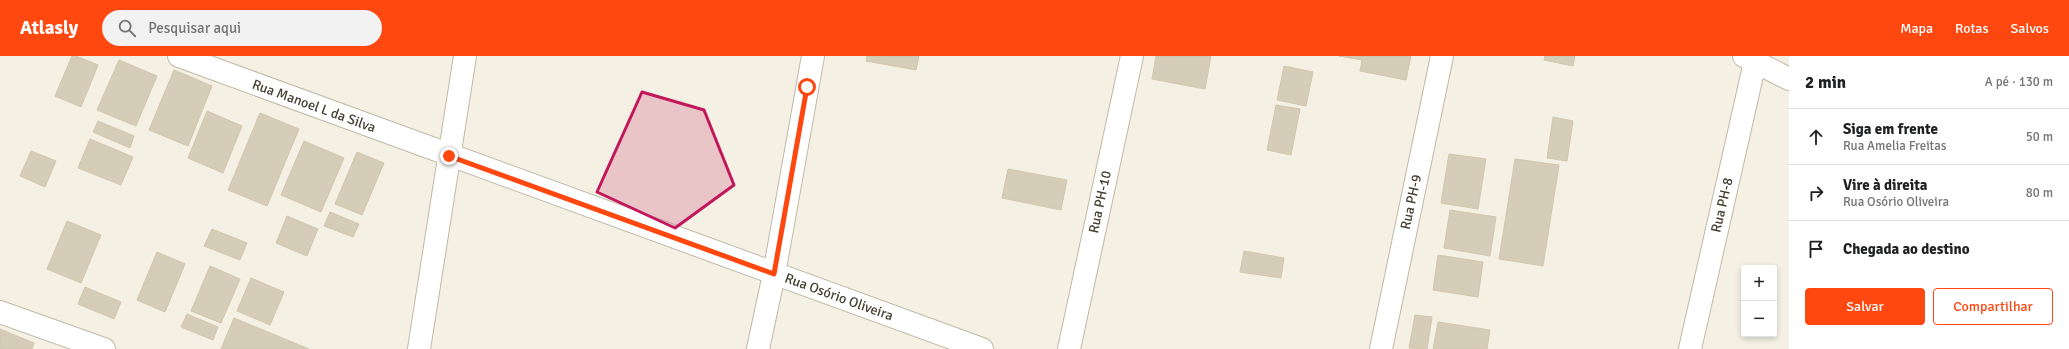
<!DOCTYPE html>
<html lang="pt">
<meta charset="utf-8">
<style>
:root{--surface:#fff;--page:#f2f2f2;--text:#202124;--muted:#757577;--line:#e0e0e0;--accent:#ff4710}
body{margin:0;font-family:Signika,sans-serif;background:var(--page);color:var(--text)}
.controls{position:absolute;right:12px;bottom:12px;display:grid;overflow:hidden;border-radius:4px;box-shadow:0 2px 6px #0003}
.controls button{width:36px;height:36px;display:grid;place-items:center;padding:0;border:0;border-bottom:1px solid var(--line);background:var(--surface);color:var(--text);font:20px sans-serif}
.stop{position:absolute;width:12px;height:12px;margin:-9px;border:3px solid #ff4710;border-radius:50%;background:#fff}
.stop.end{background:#ff4710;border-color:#fff;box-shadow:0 1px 4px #0008}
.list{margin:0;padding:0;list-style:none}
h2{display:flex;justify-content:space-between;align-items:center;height:52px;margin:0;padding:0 16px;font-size:17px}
h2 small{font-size:13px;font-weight:400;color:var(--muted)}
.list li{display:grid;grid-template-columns:26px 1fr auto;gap:12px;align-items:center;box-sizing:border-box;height:56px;padding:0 16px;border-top:1px solid var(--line)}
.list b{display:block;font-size:15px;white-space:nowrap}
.list p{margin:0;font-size:13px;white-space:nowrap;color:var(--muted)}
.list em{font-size:13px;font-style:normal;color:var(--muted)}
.actions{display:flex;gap:8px;padding:12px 16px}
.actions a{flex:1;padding:9px 0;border:1px solid var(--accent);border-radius:4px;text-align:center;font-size:14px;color:var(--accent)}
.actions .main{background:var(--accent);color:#fff}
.icon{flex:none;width:22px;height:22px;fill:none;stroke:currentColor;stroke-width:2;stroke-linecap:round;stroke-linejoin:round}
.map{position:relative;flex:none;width:1789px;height:293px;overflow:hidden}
header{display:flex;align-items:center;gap:24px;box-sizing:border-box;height:56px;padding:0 20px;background:var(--accent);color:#fff}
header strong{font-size:19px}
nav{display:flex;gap:22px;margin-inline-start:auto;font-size:14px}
.search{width:280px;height:36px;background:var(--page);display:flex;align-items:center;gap:10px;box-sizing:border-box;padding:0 14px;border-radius:22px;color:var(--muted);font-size:15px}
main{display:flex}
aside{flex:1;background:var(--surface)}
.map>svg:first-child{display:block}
.building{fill:#d6cdb8;stroke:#d2c6ab}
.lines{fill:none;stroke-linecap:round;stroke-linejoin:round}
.minor-casing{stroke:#c0b9a6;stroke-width:24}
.minor{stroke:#fff;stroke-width:22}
.route{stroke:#ff4710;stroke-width:5}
.marked{fill:#c2185b;fill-opacity:0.2;stroke:#c2185b;stroke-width:3;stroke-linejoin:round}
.labels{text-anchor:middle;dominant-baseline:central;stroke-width:3;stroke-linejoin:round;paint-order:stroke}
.street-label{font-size:14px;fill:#464033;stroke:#fff}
</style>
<header>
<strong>Atlasly</strong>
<div class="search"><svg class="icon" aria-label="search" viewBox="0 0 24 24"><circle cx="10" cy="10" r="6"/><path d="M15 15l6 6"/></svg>Pesquisar aqui</div>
<nav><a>Mapa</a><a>Rotas</a><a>Salvos</a></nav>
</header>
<main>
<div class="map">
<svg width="1789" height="293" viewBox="0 0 1789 293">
<rect width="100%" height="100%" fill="#f4f0e4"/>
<path class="building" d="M72,0H76L98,9L81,51L55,40Z
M867,0H919L916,14L866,5Z
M1156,0H1211L1205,33L1152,23Z
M1339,0H1411L1406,24L1360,15L1362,4Z
M1545,0H1575L1573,10L1544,4Z
M119,4L157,20L136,70L97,54Z
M1284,10L1313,16L1306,50L1277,44Z
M174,14L212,30L188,90L149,74Z
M1276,49L1300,53L1291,99L1267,94Z
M207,55L242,70L223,117L188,102Z
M260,57L299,73L267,150L228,134Z
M1553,61L1573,65L1567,105L1547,102Z
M98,65L134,80L130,92L93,76Z
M90,83L133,101L121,129L78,112Z
M304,85L344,102L321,156L281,139Z
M31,95L56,105L45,131L20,120Z
M357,96L384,107L362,159L335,148Z
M1449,98L1486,103L1478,153L1441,147Z
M1515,103L1559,109L1543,210L1499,203Z
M1008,113L1067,124L1061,154L1002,142Z
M1450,154L1496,161L1490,200L1444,192Z
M330,156L359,168L353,181L324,170Z
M287,160L318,173L307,200L276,187Z
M67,165L101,179L81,227L47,213Z
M212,173L247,187L240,204L204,190Z
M1244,195L1284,202L1281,222L1240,216Z
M157,196L185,208L165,256L137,244Z
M1438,199L1483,206L1478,241L1433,234Z
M210,210L240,223L221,267L191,255Z
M251,222L284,236L270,269L237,255Z
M85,231L121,246L114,263L78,248Z
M187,258L218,271L213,284L181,271Z
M1415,259L1432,261L1427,293L1409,292Z
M234,262L309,293H221Z
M1438,266L1490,274L1487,293H1433Z
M0,273L34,287L32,293H0Z"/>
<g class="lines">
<defs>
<path id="minor" d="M179,0L982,293
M1744,0L1789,23
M0,256L104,293
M419,293L465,0
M758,293L774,218L813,0
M1069,293L1132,0
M1381,293L1442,0
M1690,293L1755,6"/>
</defs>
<use href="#minor" class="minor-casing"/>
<use href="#minor" class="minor"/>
</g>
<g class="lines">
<path class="route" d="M449,100L774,218L807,31"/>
</g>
<path class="marked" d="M642,36L704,54L734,129L675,172L597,136Z"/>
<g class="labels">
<g class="street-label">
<text transform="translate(314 50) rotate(20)">Rua Manoel L da Silva</text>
<text transform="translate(1100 146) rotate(-78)">Rua PH-10</text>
<text transform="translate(1411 146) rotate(-78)">Rua PH-9</text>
<text transform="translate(1722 149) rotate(-77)">Rua PH-8</text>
<text transform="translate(839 241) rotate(20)">Rua Osório Oliveira</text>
</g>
</g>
</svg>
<div class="controls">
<button>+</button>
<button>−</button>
</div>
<div class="stop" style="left:807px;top:31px"></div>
<div class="stop end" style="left:449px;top:100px"></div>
</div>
<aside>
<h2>2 min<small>A pé · 130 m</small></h2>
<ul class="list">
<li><svg class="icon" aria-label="ahead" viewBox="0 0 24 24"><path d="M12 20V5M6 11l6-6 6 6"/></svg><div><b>Siga em frente</b><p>Rua Amelia Freitas</p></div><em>50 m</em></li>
<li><svg class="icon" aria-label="right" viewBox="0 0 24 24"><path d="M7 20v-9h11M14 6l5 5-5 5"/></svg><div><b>Vire à direita</b><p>Rua Osório Oliveira</p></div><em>80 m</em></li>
<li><svg class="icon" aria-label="arrive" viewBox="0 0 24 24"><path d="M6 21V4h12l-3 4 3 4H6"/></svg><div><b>Chegada ao destino</b></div></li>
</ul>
<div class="actions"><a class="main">Salvar</a><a>Compartilhar</a></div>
</aside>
</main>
